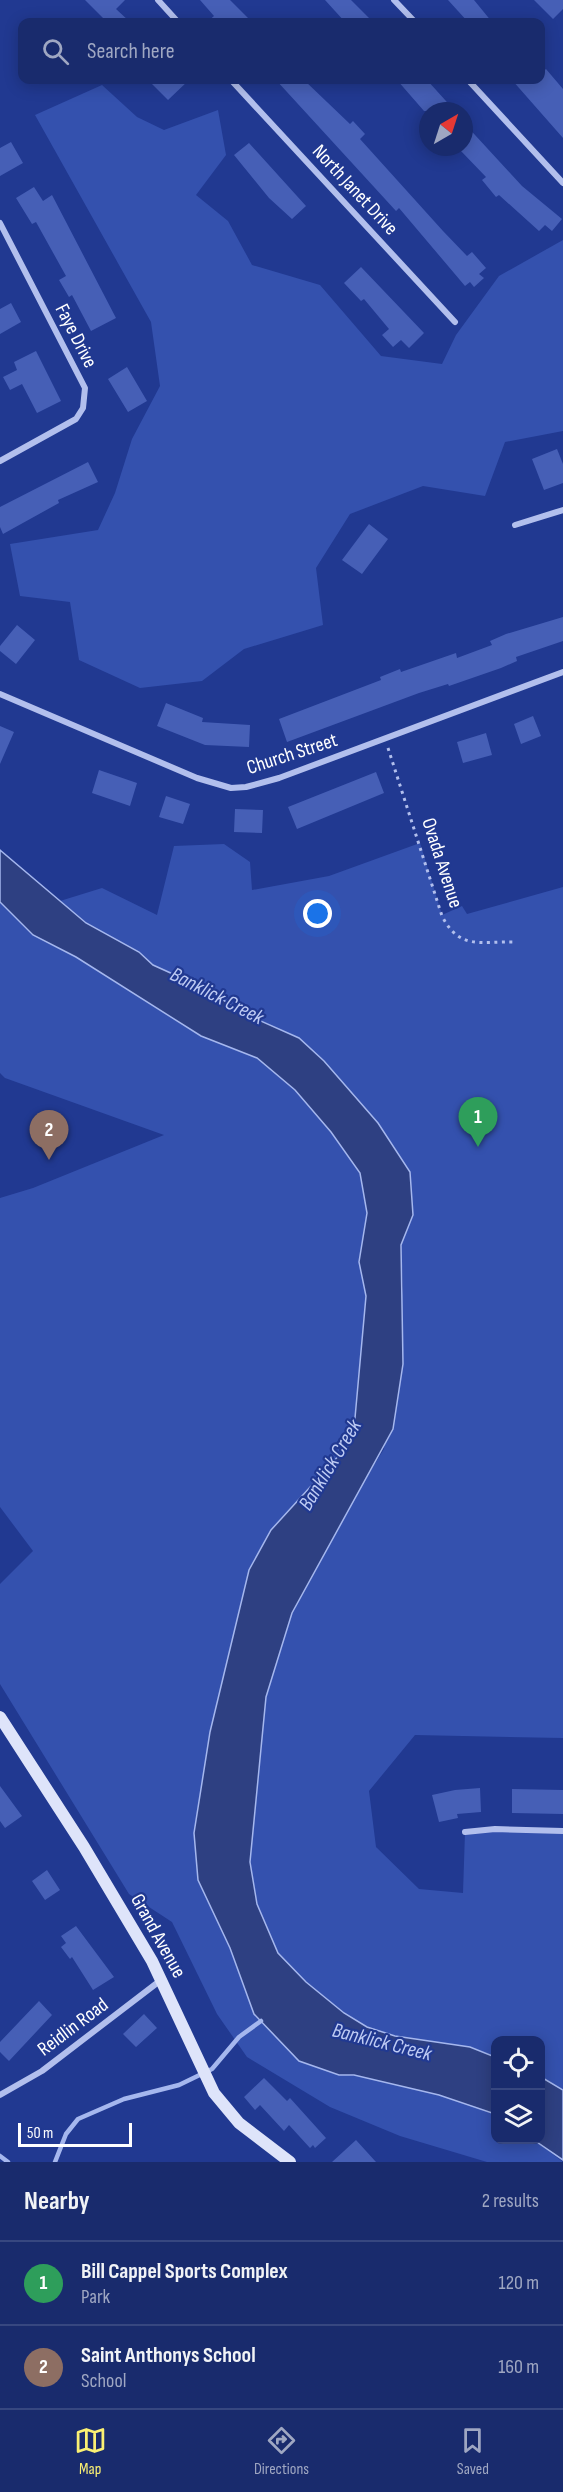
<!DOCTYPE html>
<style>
:root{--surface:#192b6d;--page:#223372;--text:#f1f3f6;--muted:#9fa7c2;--line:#374780;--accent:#faf073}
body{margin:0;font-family:"Sofia Sans Condensed",sans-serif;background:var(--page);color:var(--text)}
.controls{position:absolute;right:18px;bottom:18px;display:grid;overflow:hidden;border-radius:12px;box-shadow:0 3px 15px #0003}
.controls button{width:54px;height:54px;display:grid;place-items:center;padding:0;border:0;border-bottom:2px solid var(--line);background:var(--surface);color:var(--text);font:30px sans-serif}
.compass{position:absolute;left:419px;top:102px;width:54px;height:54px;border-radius:50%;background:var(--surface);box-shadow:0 3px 15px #0003;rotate:39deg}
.scale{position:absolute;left:18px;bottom:15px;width:114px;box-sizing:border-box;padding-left:6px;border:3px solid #fff;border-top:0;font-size:16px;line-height:21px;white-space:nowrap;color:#fff;-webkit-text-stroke:4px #213991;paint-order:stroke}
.you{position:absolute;left:318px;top:914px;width:21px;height:21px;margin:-15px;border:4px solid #fff;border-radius:50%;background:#1a73e8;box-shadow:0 0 0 9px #1a73e833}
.badge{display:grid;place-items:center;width:39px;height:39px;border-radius:50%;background:var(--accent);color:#fff;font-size:20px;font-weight:700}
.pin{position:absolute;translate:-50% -50px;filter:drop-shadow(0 2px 3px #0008)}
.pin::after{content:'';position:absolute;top:32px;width:21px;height:18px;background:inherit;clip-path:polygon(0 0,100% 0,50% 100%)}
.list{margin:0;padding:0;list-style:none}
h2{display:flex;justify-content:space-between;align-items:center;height:78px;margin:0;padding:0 24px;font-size:26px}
h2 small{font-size:20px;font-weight:400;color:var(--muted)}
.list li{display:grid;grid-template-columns:39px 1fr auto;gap:18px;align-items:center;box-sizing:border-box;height:84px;padding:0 24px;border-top:2px solid var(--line)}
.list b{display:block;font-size:22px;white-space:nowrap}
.list p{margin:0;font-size:20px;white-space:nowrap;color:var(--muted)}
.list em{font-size:20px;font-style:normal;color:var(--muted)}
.icon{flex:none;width:33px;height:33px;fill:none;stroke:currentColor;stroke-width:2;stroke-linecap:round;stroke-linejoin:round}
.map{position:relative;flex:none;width:563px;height:2162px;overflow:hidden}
.search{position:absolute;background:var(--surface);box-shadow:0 3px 15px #0003;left:18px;right:18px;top:18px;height:66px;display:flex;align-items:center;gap:15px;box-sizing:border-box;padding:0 21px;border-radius:12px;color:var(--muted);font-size:22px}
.sheet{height:246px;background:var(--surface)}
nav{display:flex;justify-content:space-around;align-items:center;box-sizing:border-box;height:84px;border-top:2px solid var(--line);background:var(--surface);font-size:16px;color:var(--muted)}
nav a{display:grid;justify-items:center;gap:3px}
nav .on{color:var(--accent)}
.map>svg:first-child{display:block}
.green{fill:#3451ae}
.water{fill:#2e4082;stroke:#a5b7ee;stroke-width:1.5}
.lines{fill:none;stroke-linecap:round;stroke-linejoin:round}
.stream{stroke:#a5b7ee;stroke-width:4.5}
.building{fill:#465fb6}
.path{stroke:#b2bfed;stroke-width:3;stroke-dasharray:3 4.5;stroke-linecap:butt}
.street{stroke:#b2bfed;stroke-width:6}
.secondary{stroke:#dee4fa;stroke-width:12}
.labels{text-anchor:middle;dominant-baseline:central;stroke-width:4.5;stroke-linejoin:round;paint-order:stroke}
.street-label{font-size:20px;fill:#fff;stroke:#213991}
.water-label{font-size:21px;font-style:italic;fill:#becbf4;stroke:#213991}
</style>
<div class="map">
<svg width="563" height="2162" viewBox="0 0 563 2162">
<rect width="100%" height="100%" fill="#213991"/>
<path class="green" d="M102,85L137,117L164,130L218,110L226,155L196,195L228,221L252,265L320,285L381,356L442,364L456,335L499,276L563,240V431L505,442L485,496L423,486L350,514L316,568L323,625L244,649L202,681L140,688L79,660L70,602L20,596L10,544L98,530L115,493L132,439L160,386L151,322L35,115Z
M420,843L442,915L462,906L467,914L563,887V1738L415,1735L369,1791L376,1847L419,1889L463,1893L465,1832L563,1831V2090L541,2077L540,2040H496L495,2057L470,2047L395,2036L367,2027L344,2013L306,1982L278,1953L257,1904L250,1862L266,1697L292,1613L349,1505L384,1449L403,1287L401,1245L413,1215L378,1123L324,1061L299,1038L245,1014L206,989L153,965L139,952L86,923L60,901L102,888L157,915L174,846L224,844L250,862L252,890L329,876Z
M0,902L34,935L76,957L201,1036L256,1058L295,1090L331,1132L360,1173L367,1213L359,1262L366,1296L353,1440L271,1530L249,1570L210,1732L194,1833L198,1880L230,1948L254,2014L339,2075C390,2076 448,2097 495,2114L496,2140H534L563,2162H487L400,2136L330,2107L247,2057L217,2014L172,1922L129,1894L0,1684V1584L33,1551L0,1507V1198L33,1188L164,1135L5,1078L0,1073Z"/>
<path class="water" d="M0,850L86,923L139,952L153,965L206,989L245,1014L299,1038L324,1061L378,1123L410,1172L413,1215L401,1245L403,1364L393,1429L292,1613L266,1697L250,1862L257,1904L278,1953L306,1982L344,2013L367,2027L395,2036L470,2047L495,2057V2114L439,2095L354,2075H339L299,2061L254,2014L230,1948L198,1880L194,1833L210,1732L249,1570L271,1530L353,1440L366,1296L359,1262L367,1213L360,1173L331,1132L295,1090L257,1058L201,1036L76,957L33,935L0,902Z
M541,2077L563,2090V2160L534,2140H540Z"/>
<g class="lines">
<path class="stream" d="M0,2156L8,2162
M55,2162L66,2134L78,2119L124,2099L179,2085L212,2069L239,2037L261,2021"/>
</g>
<path class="building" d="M85,0H125L116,9L130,22H107Z
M200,0H230L252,22H207L214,16Z
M325,0H351L373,22H345Z
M448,0H474L492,22H468Z
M534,0H563V9L553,19Z
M546,69L563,89V138L512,80H540V74Z
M148,80H189L168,100Z
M276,80H304L350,124L353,121L365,134L360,139L443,231L467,256L472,252L486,268L479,274L484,278L474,287L470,282L465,286L399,208L396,211Z
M397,80H427L455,111H424Z
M464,123L522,186L562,219L552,231L545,225L539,231L499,195L496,197L482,180L486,177L460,150L464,147Z
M11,142L23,163L0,176V148Z
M249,143L306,206L292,219L269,198L234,155Z
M34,187L43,201L52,195L116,318L91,331L72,295L69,297L59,280L66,276L36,222L32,224L16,198Z
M361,267L424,333L409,348L401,340L393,347L382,335L389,329L364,299L361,301L344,283Z
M11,303L21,322L0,334V309Z
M36,351L61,401L37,413L22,384L10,390L3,377L17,370L14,362Z
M127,367L147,401L128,412L108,379Z
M557,449L563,464V483L544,490L532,459Z
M88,462L98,482L58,500L59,503L3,534L0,527V507Z
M369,524L388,539L362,574L342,560Z
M563,617V641L516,657L517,661L501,668L449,686L448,684L419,693L287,742L279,719L381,680L380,677L400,669L401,672L456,653L457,658L492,645L490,641L506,634Z
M17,625L35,640L16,664L0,651V646Z
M166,703L203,718L202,722L250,725L249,747L205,745L157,726Z
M533,716L541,736L521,744L514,724Z
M0,726L14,732L0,764Z
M486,733L492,755L463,763L457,742Z
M99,770L137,783L130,806L92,793Z
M376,772L384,793L297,829L288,807Z
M166,796L190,804L183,824L159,817Z
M235,809L263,810L262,833L234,832Z
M0,1786L22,1816L5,1828L0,1821Z
M480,1788L481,1812L457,1814L458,1818L439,1822L432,1795L455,1790Z
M512,1789L563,1790V1814L512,1813Z
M47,1870L60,1890L45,1900L32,1881Z
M76,1926L114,1977L93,1990L72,1957L70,1959L61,1947L66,1943L61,1936Z
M39,2001L52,2015L9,2061L0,2052V2042Z
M144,2014L157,2028L136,2047L123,2034Z
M264,2078L287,2101L290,2098L326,2138L315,2148L313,2145L310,2148L289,2125L284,2131L260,2105L255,2110L244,2097Z
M356,2140L376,2162H332Z"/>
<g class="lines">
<path class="path" d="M388,748L442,916C460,951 481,941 516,942"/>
<path class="street" d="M158,0L178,22
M394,0L415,22
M231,80L455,322
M468,80L563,183
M0,223L85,388L83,408L76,419L0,461
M515,525L563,510
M0,694L197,778L231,788L246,787L279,778L563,672
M465,1832L495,1829L563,1831
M0,2095L42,2071L161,1980"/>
<path class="secondary" d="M0,1717L84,1847L152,1961L214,2093L239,2123L290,2162"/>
</g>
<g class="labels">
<g class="street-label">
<text transform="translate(355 190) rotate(47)">North Janet Drive</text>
<text transform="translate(76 336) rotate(63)">Faye Drive</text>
<text transform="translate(292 754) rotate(-18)">Church Street</text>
<text transform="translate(442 863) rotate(72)">Ovada Avenue</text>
<text transform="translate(158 1936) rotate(61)">Grand Avenue</text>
<text transform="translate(73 2027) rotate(-37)">Reidlin Road</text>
</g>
<g class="water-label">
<text transform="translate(217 996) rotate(27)">Banklick Creek</text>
<text transform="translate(330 1465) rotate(-59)">Banklick Creek</text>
<text transform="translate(382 2042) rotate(14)">Banklick Creek</text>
</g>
</g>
</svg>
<div class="controls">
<button><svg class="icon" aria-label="locate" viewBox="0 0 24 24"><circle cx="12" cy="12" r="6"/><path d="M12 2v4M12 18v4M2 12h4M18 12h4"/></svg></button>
<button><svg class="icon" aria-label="layers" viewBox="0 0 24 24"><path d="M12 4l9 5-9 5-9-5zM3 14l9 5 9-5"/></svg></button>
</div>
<svg class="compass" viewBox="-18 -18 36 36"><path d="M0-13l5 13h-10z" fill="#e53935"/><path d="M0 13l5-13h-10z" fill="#9fa7c2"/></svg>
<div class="scale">50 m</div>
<div class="you"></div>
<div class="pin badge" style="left:478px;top:1147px;background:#2e9e5b">1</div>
<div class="pin badge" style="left:49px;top:1160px;background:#8d6e63">2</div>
<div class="search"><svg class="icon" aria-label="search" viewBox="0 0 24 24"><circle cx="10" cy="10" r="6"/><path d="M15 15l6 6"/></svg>Search here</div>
</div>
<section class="sheet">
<h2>Nearby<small>2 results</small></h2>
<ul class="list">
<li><span class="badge" style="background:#2e9e5b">1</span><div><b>Bill Cappel Sports Complex</b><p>Park</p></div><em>120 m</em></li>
<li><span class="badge" style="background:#8d6e63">2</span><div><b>Saint Anthonys School</b><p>School</p></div><em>160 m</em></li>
</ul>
</section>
<nav>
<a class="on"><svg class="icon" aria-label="map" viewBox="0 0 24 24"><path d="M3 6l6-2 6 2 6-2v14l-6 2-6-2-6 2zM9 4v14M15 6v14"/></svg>Map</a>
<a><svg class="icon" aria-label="directions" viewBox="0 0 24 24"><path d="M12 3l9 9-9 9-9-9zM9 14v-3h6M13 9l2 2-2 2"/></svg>Directions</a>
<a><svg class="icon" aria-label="saved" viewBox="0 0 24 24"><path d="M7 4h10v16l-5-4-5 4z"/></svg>Saved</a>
</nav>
